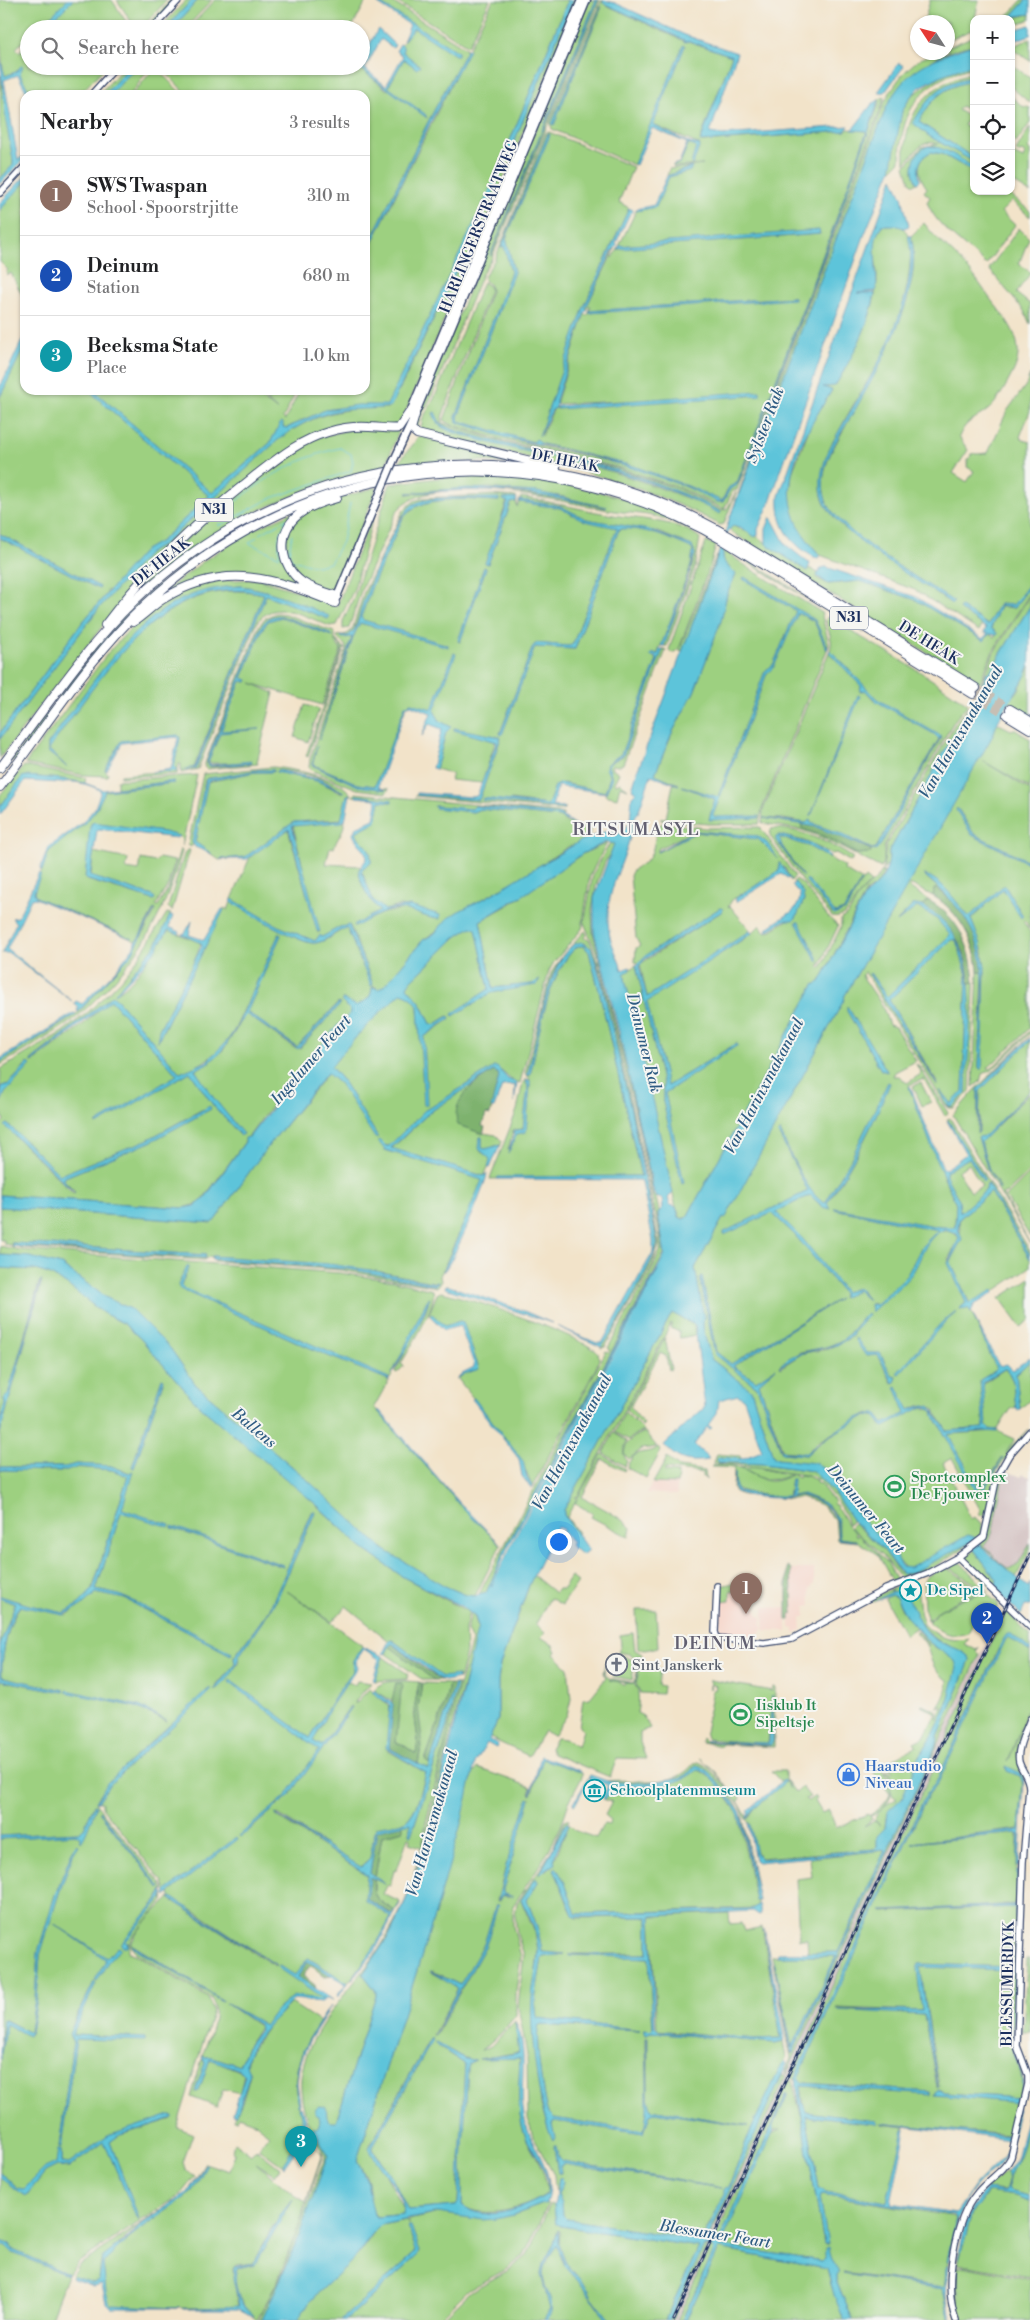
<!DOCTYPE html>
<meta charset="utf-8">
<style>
:root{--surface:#fff;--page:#f6f6f6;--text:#202124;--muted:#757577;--line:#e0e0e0;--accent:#0b8043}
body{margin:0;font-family:"Libre Bodoni",serif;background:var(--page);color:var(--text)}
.controls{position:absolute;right:15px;top:15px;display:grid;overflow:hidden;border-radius:10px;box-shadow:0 1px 4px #0004}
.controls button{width:45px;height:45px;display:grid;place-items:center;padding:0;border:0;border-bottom:1px solid var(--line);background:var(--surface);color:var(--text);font:25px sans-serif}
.compass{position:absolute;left:910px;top:15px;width:45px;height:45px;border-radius:50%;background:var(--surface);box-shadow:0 1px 4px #0004;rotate:306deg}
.you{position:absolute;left:558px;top:1541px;width:18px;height:18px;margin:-12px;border:4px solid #fff;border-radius:50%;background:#1a73e8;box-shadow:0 0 0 8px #1a73e833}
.badge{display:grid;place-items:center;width:32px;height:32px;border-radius:50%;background:var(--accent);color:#fff;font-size:16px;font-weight:700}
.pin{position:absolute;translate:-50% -41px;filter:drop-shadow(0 1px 2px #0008)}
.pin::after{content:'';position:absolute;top:26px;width:18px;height:15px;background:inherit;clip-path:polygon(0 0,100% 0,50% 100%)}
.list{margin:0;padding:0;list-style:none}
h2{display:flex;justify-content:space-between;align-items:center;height:65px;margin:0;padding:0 20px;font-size:21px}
h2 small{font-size:16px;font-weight:400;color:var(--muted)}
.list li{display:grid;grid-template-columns:32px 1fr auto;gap:15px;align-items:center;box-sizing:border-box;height:80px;padding:0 20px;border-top:1px solid var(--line)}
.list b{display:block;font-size:19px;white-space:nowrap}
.list p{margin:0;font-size:16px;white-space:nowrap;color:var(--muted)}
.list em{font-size:16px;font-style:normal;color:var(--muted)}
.icon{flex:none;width:28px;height:28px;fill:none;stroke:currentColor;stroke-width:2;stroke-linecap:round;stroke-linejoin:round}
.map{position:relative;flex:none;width:1030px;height:2320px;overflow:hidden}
.search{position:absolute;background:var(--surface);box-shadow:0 1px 4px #0004;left:20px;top:20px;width:350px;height:55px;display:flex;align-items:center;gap:12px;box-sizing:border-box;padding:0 18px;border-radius:28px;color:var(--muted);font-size:19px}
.panel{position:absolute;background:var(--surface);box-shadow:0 1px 4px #0004;left:20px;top:90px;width:350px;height:305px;border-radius:15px}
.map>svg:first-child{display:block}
.built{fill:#f6d2c5}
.industrial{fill:#d1bfbf}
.green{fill:#9dd080;stroke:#5c806f;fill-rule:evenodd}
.forest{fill:#7eb26e;stroke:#4c7066}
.water{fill:#5dc4da;stroke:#3c7a9c;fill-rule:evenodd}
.pier{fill:#f2e3c9}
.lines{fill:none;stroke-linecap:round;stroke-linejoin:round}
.stream{stroke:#5dc4da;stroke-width:1}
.highway-tunnel{stroke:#c7bfb4;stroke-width:8;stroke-dasharray:8 4;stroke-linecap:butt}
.secondary-casing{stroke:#3b4a6e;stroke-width:8}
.primary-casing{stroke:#3b4a6e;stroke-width:9}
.highway-casing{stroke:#3b4a6e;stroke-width:10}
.secondary{stroke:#fff;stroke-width:5.5}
.primary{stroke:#fff;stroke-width:6}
.highway{stroke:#fff;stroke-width:8}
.rail-casing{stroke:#1b2f5e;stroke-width:3}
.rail{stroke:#f6f6f2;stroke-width:1;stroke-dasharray:4;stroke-linecap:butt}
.primary-bridge-casing{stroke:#3b4a6e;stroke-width:9;stroke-linecap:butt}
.primary-bridge{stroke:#fff;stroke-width:6}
.labels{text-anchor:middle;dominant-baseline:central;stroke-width:4;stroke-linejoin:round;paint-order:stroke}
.shield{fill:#f6f6f2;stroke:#5d6b8a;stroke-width:1}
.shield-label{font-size:14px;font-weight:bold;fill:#1b2f5e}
.street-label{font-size:15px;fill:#1b2f5e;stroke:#f6f6f2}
.leisure-label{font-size:15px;fill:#27864d;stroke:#f6f6f2;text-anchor:start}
.culture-label{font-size:15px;fill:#0d838f;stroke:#f6f6f2;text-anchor:start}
.worship-label{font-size:15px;fill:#5b616d;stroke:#f6f6f2;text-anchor:start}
.shop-label{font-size:15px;fill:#366cbe;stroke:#f6f6f2;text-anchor:start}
.water-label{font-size:16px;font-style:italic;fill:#2f5c83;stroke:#f6f6f2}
.quarter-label{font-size:18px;letter-spacing:1px;fill:#615f70;stroke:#f6f6f2}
</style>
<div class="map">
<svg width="1030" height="2320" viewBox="0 0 1030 2320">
<rect width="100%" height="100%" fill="#f6f6f2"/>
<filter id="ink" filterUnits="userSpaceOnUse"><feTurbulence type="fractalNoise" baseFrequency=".02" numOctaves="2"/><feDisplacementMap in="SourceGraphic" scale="10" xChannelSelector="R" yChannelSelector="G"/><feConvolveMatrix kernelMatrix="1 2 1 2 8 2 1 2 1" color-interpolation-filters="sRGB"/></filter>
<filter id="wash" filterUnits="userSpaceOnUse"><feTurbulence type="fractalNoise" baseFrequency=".0096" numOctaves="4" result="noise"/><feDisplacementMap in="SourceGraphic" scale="20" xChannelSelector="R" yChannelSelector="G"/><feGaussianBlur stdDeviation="1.12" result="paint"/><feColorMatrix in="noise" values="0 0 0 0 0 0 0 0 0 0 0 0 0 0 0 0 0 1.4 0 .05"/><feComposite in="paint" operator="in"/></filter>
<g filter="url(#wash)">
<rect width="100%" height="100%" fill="#f2e3c9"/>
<path class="built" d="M652,1483L677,1484V1495L647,1493Z
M791,1569H814V1584L810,1589L811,1605L806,1606L805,1617H801L802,1630L794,1634V1629L790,1628V1614L793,1613Z
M754,1584V1601L758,1615L762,1616V1628L759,1633L748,1637L720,1633L721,1601L730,1600V1592L738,1591V1587Z
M764,1607L787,1608V1631L764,1630Z"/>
<path class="industrial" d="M1005,1470L1021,1477L1023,1474L1030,1477V1544L1016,1574V1578L983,1546L992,1534Z
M999,1616L1002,1618L942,1751L712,2244L708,2243Z
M707,2247H710L677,2320H672Z"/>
<path class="green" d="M0,0H67L39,29H29V37L17,47L16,49L21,53V49L29,42V66H106L79,95H31L20,74L21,66L16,72L5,76C0,63 0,17 0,0Z
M73,0H112L131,29H44Z
M117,0H167L146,23L149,24L171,0H176L150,29H144L143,27L136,29Z
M186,0H192L165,29H159Z
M198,0H212L185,29H172Z
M215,0H367L351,29H188Z
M379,0H389L467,49L429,120L365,252V95H187L160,66H357L387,90L403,60H407L401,45L413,28L458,53L378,2Z
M394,0H490L468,46Z
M493,0H568L488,194L391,400L385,406C348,403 319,410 287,428L283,427L281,422L270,443L212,493L93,390H250L278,411L255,390H297L283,418L285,420L300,390H365V257Z
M573,0H578L400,425L326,431L238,488L111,615L0,758V739L99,608L148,554L165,543L278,440C313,413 345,407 388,408L402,385L490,200Z
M589,0H596L491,256L598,0H600L492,258L482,274L431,398L420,417L417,431L414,423Z
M602,0L604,4L686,42L688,41L732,56L700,140L703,142L845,131L848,129L867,131L831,235L737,483L727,490L722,501L688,486L633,466L542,444L537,439L533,442L459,421L458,417L514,272L506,238L550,134H548L501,248L504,245L511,272L456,417L457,422C481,429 506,438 531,444C594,458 659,470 717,502H723L730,489L736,486L738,483L880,101H878L879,99L885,97L737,490L733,491L724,509L680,488L617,467L503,440L452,425L444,420L491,291L490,285L484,280V277L495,259L546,133L549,132L633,167L619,202L629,208L584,307L541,436L554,408L760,395L556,404L585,313L587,316L589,313L794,297L589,311L591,306H589L587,310L586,308L615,248L612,257L613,258L618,249L820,234L819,231L619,246L636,211L656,207L669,177L690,171V167L667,176L669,169L703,165L673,167V165L680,163L689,143L697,148L691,164L700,145L653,125L685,45L634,165L552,129L550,123ZM601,7H602L553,124H552Z
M930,0H979L975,18L979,19H974V29L948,40V22H924Z
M1022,0H1026L1011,16L1013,18L1030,14V19L1020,23H1011V19H1005Z
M974,36V45C939,50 902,76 886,108L729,520L761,430L885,101C900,75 915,53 948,52V47Z
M1030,39V61L1015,51L1012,53L1016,45Z
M974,64V67C925,79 900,106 900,161L891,170L890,166L872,202L892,159L902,111L911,96L942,75Z
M1011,64L1030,78V103L1011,87Z
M125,66H130L104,95H98Z
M137,66H151L130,95H110Z
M155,67L183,95H132Z
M974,72V77C939,82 931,95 914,123L929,136L974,162V168L933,146L914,161L913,172L917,183L913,185L910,182L905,166L922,147L938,144C921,138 916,153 905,163C902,114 927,83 974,72Z
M0,75L13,160V165L0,179Z
M974,81V108L971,112L961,106L958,110L969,117L964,125L974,131V158L919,122C932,97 946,85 974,81Z
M1011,96L1022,106L1030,108V123L1016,143L1011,140Z
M1030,127V146L1028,149L1030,151V193L1011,181V153L1023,159L1025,153L1021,151L1019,153L1016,151Z
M931,152L942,154L974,172V191H1005L1030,211V217L1012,201L1001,212L1015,225L986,265C967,245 937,229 927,202L930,197L924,192L927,188C918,176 914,160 931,152Z
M25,182V301L11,273L8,275L6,272L8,270L0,262V210Z
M924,223C936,240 953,251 966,267C976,277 983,289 991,300C1011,324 1029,347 1010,378C1005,388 997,402 989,409C976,420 966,419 959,437L968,450L953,473L967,482L974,471L967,467L968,460L973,453L976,454L988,453L1007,411L1026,385L1030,375V411L1020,437L1023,440L1030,442V583L1014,605L999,604L988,625L960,607L959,609L982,625L979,631L915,590L820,555L804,537L796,524L791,508L790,494L792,473L811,424L832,390L823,387L835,386C854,353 873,320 877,282C878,267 872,250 876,235L882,227L881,225C889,226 896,222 903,228C912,235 911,253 910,263C908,292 899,321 887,347C870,383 805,467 825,504C841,533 877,551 903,569C919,581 935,594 952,604L953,602C922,580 842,536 827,503C820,487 824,470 830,455C859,396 928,303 911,236Z
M1019,228L1029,238L1019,264L1030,272V274L1016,293L1030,304V324L1024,311L989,269Z
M483,282L489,286L490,290L442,417L443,423L503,442L616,468L679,489L722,510L727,509L736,492L724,524L720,525C627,474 522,457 420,433L423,418L434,399ZM433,413L443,425L458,431L502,444L575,459L630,475L684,494L721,512C678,494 636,478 592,466C552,455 512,449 473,438C461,434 447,432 438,424Z
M25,345V390H88L209,496L161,541L145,550L109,591L107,590V593L81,624L0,733V538L99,589L100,587L0,534V397Z
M358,428L399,431L385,467L312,488L255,512L176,560L123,607L135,591L201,524L278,460L314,438Z
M418,436L543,466L481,461L399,464C403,453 413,448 418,436Z
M474,476C532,478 592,486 646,506C664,513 681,523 697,532C684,526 671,520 658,517C641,513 625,513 608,510C563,502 429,469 397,511L362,588L349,628L343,629V621L354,597L390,484L438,478ZM490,488L560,496L606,508C538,492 477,486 407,494L434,490Z
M380,478L317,496L267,517L221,542L175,575L145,600L16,760L11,761L100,642L138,601L205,548L260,516L289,504L348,484Z
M377,487L340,581L334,590L330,591C319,588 307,585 298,577C282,560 281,530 301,515C317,503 357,493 377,487Z
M492,495L516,497L517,507L521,497C554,502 586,511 619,516C642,519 682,522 700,538L695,567L667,646H664L690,575L695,554L692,546L658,532L586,519L560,506L520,500V502L560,508L573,515L617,528L573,644L568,646L537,643L533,646L500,733L502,734L535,647L575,649L619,529C643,526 669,538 691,548L693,551L691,566L661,646L659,647V653L651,654L657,660L621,754L607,764L610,777L605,792L563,783L555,786L548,805L511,800L522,804L565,808L564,810H559L415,796L417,794L479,800L501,738L454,728L496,740L482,783L450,780L452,774L436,769L446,732L451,727L440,721L434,711L455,653L432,710L411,703L407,705L375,786L358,784L314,765L313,762L317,746L312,765L358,786L389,789L386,793L357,789L313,771L309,767L310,759L346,650L345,645L338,639L337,636L347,634L352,630L364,592L403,511L414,501L423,498ZM464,498L499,501C472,500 419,493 403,518L372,586L361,617L362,620L448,645V646L360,623L354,635L319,740L352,637L340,636H348L354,630L370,585L401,517L414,504ZM507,501L516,502L511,503L488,564L486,563ZM484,567L486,568L460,642L458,641Z
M376,506L354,589L337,625L329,626C307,617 271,596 256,625L198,769L181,773V764H179L177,774L120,777L121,775L178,770L174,766L180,737L121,741L105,770L108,774L107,776L83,775L25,764L110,650L138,621L176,593L213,581L256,579L305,593L337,606ZM240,586C265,589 284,596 305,609L266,595L196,767H194L264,594C160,572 104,675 51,746L49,750L67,767L48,752V744C65,722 82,699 99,677C139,626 171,590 240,586Z
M302,508L292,519L282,555L309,588L237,575L155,599L205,560L250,531Z
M733,526L756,536L807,571L809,568L818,573L817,578L828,584L860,581L916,600L984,641L989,634L994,637L997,633L991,628L1000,606L1014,608L1030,586V593L993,651L979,684L788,568L730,531V528Z
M706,542L716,545L711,563L680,646L677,651L671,653L669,650Z
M722,549L749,568L821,612L829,644L828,648L813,619L744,577L743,579L796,611L773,665L765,671L718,797L682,786L715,799L709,819L715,817L713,815L767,673L774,666L798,613L814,621L827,650L762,809L759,824H708L661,820V818H666L673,784H679L655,774L672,733L694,692L721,621L727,594L736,574L724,562Z
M717,556L683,650L679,651L713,564Z
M741,556L864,633L752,565Z
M1030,595V606L989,673L986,672L982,685L981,684L994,652Z
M276,613L285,614L334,632L335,639L344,648L308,757L306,756L342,651L340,645L334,640L341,650L322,705L251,683L274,693L257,762L258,764L207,769L204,767L206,760L259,626L265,618ZM282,616L329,633V635L281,617L268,621L262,630L242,678L248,680L247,682L241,681L208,763H252L211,767L207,764V761L260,629C266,620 270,615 282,616Z
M827,617L919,671L968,704L954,721L890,835L884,847V860L881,868L818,836L801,830L762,823L763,810L829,652L861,686L860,692L865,690L873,699L934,734L939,739L876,848L872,849L841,834L811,823L810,820L806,823L784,819L763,818L803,823L802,828L826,837L856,854L870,853L871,850L879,847L941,738L877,699L830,650C835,636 823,626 827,617Z
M663,649L666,650L623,764L618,766L612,765L611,767L619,773L614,783L618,784L619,782L628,789L620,786L617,798L605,795L612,778L608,766L611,762L623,756Z
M1030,666V717L1009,702L1018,691Z
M305,705L319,709L308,742L295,737Z
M970,705L889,852V863L883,870L886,846L956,722Z
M997,723L1011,730L1014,729L1030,739V788L983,761L1030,790V862L974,834L959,810L957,811L972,835L1030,864V929L1025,920L1023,921L1030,932V1028L988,1068L991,1069L1030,1031V1033L991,1071L982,1074L980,1082L973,1087L978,972H983L979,1063V1068L982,1069L981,1065L985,973L983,952L971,919L1003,889L1021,917L1023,916L1005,886L969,917L954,899L925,875V876L952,900L936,888L933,896L910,884L909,887L928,900L921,906L913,905L897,921L917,907L936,918L951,935L887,997L870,973L869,974L937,1086L938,1084L889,1000L951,939L956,940L967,975L963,1093L951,1104L940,1090L950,1107L966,1093L969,983L974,982V987L970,1091L954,1108H949L944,1103L865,972L862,976L882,1005L889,1025L895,1027L916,1061L895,1072L893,1076H899L907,1083L921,1074L916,1064L918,1065L948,1113L945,1116L924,1079L909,1085L944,1178L956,1203L955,1225L953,1228L940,1227L834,1209L938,1230L922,1246L910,1271L903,1281L876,1305L872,1303L871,1308C885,1298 899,1288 910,1275C920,1263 927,1226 949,1230L958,1236L959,1240L948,1259L966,1303L960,1308H968L971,1311L996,1368L995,1371L980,1380L984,1428L947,1431L933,1408L921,1405L909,1410L896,1386L906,1413L884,1424L878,1416L869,1413L819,1441L806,1453L783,1451L759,1383L776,1368L756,1381L733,1366L839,1299L731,1364L716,1352L702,1276L700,1277L715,1355L757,1387L782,1453L806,1455L824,1439L867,1415L877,1417L882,1426L922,1407L931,1410L979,1495L981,1494L1003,1457L980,1492L948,1434L997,1431L1015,1439L1006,1453L1028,1429L997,1471L987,1512L983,1516L978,1513L981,1511L952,1458L943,1463L971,1519L974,1517L982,1523V1533L976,1539L974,1537L910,1568L906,1569L860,1518L862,1514L859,1516L840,1489L819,1466L777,1459L773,1456L751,1390L711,1359C709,1348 700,1327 704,1318L695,1268L723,1218H725L845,998L844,997L978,759L993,735ZM849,1009L885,1069L887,1072L881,1070L847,1011ZM888,1083H890C873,1124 853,1166 827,1203L829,1206L820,1205L810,1195L776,1212L795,1231L845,1292L854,1289L861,1290L868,1301L858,1290L842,1298L843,1293L795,1235L772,1213L724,1233L808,1191L778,1133L780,1131C788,1148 808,1198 825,1203L851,1159ZM866,1314L868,1315L853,1332L852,1337L828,1349L803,1353L780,1368L779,1366L800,1352L827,1347L844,1339ZM855,1338L867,1353H880L892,1376L897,1377L895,1382L892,1383L878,1355L866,1356Z
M24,766L86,778L85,783L61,779L26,776L18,783L0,807V795Z
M273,767C292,769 343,778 351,795H347L343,819L294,822L245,857L219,860L195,842L207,782L255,772H273V770L207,778L205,780L193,844L191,847L188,845L203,774ZM277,770C297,772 328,776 342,793L317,781L277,772Z
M197,775L182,846V839L178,836L91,823L85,879L87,880L154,900L153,896L91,877L93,852L128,859L126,869L139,871L141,859L155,862L159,858L175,861L168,885L156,905L158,906L169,887L180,849L182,851C166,910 144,952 100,995C89,1006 78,1017 66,1025C44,1040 22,1052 0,1065V1062L64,1023L79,1012L132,954L156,910L154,909L138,939L135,941L115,931L36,897L34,892L49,851L86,822L96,810L105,791L174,783V781L117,788V780Z
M355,793L558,813L563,814V816L475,806L472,809L435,806V808L473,812L480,809L559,817L567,823L590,829L589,839L568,847L517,880L447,919L441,928L423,940L385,985L379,989L374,986L372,988C372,998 364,1002 356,1006L343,999L341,1001L351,1010L350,1014L336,1027L263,1117L200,1203L184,1208L0,1195V1124L4,1121L0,1105L5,1093L30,1065L28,1063L9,1084L2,1086L0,1095L1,1069L62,1032L88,1012L121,980L137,960L167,913L171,914L156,945L115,993C131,990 158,943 169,930L201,943L193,964L159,1030L158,1041L224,908L228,910L231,902C246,910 301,945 315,943C327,942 337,931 347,928L371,985L373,984L350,926L340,927L322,937L320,935L315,941L278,926L232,899L250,857L288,829L318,933L293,825L344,821C346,829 336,839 334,848L330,847L326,864L360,866C357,882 370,900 380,911L354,925L383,913L404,909L439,919V915L415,908L399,906L385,910L373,900L362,872L363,868L371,861C369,843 358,841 356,832L376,821L380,801L391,802L392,800L353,796ZM279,934L281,935L247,1012L297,1047L338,1003L340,1005L300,1048L293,1047L246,1014L224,1049L210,1062L195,1070L209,1092L242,1134L241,1136L213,1105L190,1072L96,1124L177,1075L110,999L85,1023L33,1062L31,1060L113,995L180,1073C202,1066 218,1053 233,1033ZM211,1109L150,1142L65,1177L64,1180L75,1191L73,1193L5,1126L7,1124L14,1130L60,1175L147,1140L201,1110Z
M663,823L706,828L760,827L795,876L791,881L785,868H780L779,871L732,900L728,907L730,906L751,931L647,997L640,964L721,912L720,908L637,963L635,962L636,948L640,946L636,938L630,876C633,865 644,866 649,858C654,851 655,836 657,827ZM694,831L758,836L767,843L768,848L758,839L696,832L657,852L659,848Z
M771,829C794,825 835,845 853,858L851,862L836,853L832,854L804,841L779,835L776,840L801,875L779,841V837L808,846L845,867L844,870L863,881L865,878L871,883C855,892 851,921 832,917L799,877L770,836ZM807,879C815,887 828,910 836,913L844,910L861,882L846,910L832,914Z
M607,843L590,875L582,929L554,962L549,971L520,1083C507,1080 505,1071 494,1067L430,1108L425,1110L389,1146L384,1145L385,1150L483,1180L440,1276L441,1281L437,1287L340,1270L215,1261L210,1256L204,1260L23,1248L4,1244V1240H0V1207L213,1223L265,1150L328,1073L341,1085L377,1138L378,1137L343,1081L331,1067C352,1040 375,1016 401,993C409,995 416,1000 418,1007L425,1106L426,1097L424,1037L449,1020L448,1016L434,1025L431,1024L420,1002L407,987L408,984L456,937L471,927L476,928L489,989L453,1016L491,993L532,984L493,988L480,921L510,904L582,854ZM11,1243L34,1244L205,1255V1258L12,1246ZM212,1256L370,1270L438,1283L435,1285L349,1269L212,1259Z
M610,843L614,844V848L605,862L596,886L592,910L593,933L628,1074L653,1196L656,1197L659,1211L657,1214L664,1254L508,1543L486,1593L478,1596L606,1351L609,1352L610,1349L608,1348L653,1268L660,1251V1237L638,1125L607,992L598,956L584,923L593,874Z
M188,850H190L172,911L168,907L185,852Z
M882,871L884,872L877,885L866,892L820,982L814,985L687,1217L681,1219L676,1207L670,1182L624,974L636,965L663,1085V1101L683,1184L665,1093L737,1043L667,1086L647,1003L648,1000L750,935L760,925L764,932H768L796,915L804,900L793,882L796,879L802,883L828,917L838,926L819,967L821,968L841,927V919C853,913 854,900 863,891C871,882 875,883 882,871Z
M585,931L587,935L584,938L589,939L596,957L606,992L637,1131L659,1244L652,1267L605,1347L601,1348L644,1277L656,1253L657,1243C649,1174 629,1105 613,1037C606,1008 605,967 585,943L574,944L560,960L552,976L527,1075H530C539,1037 547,971 578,946H584L589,952L600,994L641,1176L490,1179L517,1110L523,1082L525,1080L530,1079L525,1073L551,973L563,955ZM527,1080L530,1085L526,1129L517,1134L508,1150L513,1130L523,1129L528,1087L526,1082Z
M1030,1036L978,1089L977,1133L979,1132L980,1091L1030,1041V1091L984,1136L981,1138L978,1137L988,1170L1000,1188L989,1170L981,1142L1030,1093V1171L1006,1194H1002L1030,1244L953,1115L978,1087Z
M921,1083L931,1102L922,1106L913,1086Z
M473,1084L464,1096L483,1133L496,1135L502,1141L500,1147L497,1145L487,1150L482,1147V1138L480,1137V1151L488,1156L491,1161L484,1176L391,1149L430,1112Z
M950,1118L1030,1251V1255L987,1183L986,1190L960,1213L959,1204L946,1176V1171L969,1158L983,1181L985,1180L947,1119ZM969,1164L982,1186L971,1192L958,1171Z
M1030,1173V1237L1006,1197Z
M990,1192L1030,1259V1267L996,1290L970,1304L950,1261L961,1241L959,1219Z
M0,1246L20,1250L340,1273L394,1281L433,1290C437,1307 409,1349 401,1364L404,1366L397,1373L395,1372L425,1313L430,1297L390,1379L183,1288L181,1285L189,1267L179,1288L326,1355L389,1380L374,1407L466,1512L501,1544L475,1596L466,1595L444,1586L394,1557L371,1539L302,1475L196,1385L170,1348L131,1309L107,1298L61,1265L21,1256L0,1255Z
M0,1268L35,1270L49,1274L66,1284L103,1313L123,1323L140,1338L199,1406L297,1487L361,1547L403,1577L469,1612L465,1629L466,1652L460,1677L459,1679L458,1676C454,1677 449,1678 446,1678C433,1676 405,1648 392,1640L389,1641L346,1606L332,1622L287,1591L361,1644L362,1647L353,1661V1671L337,1693L310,1738L229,1681L319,1750L288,1795L240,1836L244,1835L290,1795L352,1707L350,1706L322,1746L313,1741L331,1706L348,1682L355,1685L357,1681L371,1683L356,1700L355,1704L370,1688L390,1707L387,1750L426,1773C421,1790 418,1810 405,1822L376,1827L370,1858L360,1867L278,1814L276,1816L367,1875L365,1899L392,1918L372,1951L348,1983L308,1958L295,1976L279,1966L322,1996V2000L294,1996L278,2009L265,2025L225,2003L260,2027L246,2049L239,2066L213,2057H202C207,2040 221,2013 211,1998L135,1952L131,1947C133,1931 158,1909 170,1898L169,1892L238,1838L166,1891L163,1882L102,1807V1802H98L109,1785L210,1691L207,1690C188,1712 98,1783 96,1804L161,1883L164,1890L122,1945L129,1944L126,1941L164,1895L163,1901L132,1938L128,1952L139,1956L208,1998L213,2010L177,2127L193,2134L183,2162L185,2169L195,2176L180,2195L79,2262L68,2274L13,2250L9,2244L0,2241V2178L26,2196L45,2172L57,2166L70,2167L104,2142L139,2220L110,2142L118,2136L172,2119L108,2136L69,2164L61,2163V2150L56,2163L36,2178L24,2189L18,2188L0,2173V2059L4,2026L9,2024L27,2035H30L37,1999L40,1955L59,1893L77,1844L72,1852L55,1895L38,1952L35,1999L30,2031L28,2032L4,2019L0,2041V1839L72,1834L79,1835L80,1839L96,1806L94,1805L84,1828L79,1832L0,1836V1680L63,1692L64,1690L2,1677C0,1662 9,1616 21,1606L67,1615L96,1593L125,1599L231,1655L232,1653L137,1603L119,1595L96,1590L121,1512L169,1526L122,1509L130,1473L111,1466L76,1464L65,1467H0V1434L42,1281L39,1282L8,1395L4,1399L5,1403L0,1423ZM162,1378L164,1380L134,1468L132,1467ZM312,1512L315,1513L276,1601L239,1656L238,1664L219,1688L216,1686L235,1664L234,1657L269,1610ZM172,1527L283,1565V1567L172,1528ZM66,1691L139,1706L167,1722L136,1707ZM99,1811L161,1888L160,1889L100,1813ZM170,1899L198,1913L276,1965L275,1966ZM133,1945L222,2000V2001L134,1948ZM94,1982L96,1983L71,2035L144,2038L145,2040L76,2039L61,2146L59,2147L73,2042L70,2037L73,2024Z
M1030,1278V1320L1021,1327L1000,1298Z
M441,1292C467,1297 583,1336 598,1353L599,1359L596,1368L532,1487C518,1446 483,1412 458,1379L464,1374L479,1368L463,1324L460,1321L445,1326L429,1314L437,1294Z
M672,1313L694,1325L695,1335L680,1338L679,1332L671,1328L672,1324L670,1323V1326L578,1496L575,1497L577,1498L567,1517L578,1533L576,1534L564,1514V1510Z
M665,1338L671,1369L669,1370L666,1356L660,1353L630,1407L644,1424L642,1426L626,1410Z
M1030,1361V1400L1020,1409L1016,1374Z
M1006,1368L1013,1381L1016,1407L1011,1409L997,1430L989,1429L986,1426L982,1384Z
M625,1412L644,1431L636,1434L629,1440L615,1432Z
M645,1432L657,1447L642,1449L629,1459L624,1454C625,1442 634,1436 645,1432Z
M614,1433L627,1441C623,1450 622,1453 627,1461L625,1466L603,1453Z
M658,1448L661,1451L646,1478L627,1468C633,1448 645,1455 658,1448Z
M602,1454L625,1469L624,1471L602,1459L582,1497C595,1504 623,1518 631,1528L629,1537L591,1517L593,1514L575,1503Z
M717,1454L740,1456L741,1459L719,1457V1462L762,1464L813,1471L834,1493L853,1521L848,1524C844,1508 826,1486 813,1476L775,1471L759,1467L714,1463Z
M667,1458L679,1467L705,1471L706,1480V1477H702L704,1473L665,1469V1472L678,1473L677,1484L653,1483Z
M713,1465C720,1466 730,1464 737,1467C761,1475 764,1490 793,1474L798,1477L799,1475L807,1476L816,1480V1483L820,1484L834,1502L833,1504L836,1505L848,1526L856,1533L855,1535H859L887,1562L897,1581L893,1582L878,1555L858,1542L837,1540L835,1520L821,1505L801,1497L794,1499L743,1495L736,1493L733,1489L734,1468L712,1467ZM791,1479L792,1496C807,1493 829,1502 837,1517C840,1523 838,1532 839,1538L856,1540H839L836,1519L821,1503L800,1495L789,1499L741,1494L734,1488C749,1494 770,1496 788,1497Z
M73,1467L112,1470L128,1476L92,1591L79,1604L64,1613L29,1605L0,1596V1470L67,1471Z
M740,1467C748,1469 748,1467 758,1468C769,1470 779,1474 791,1474C772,1485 756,1478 740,1467Z
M1000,1476L1003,1477L992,1534L984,1545L998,1561L1009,1569L1018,1564L1030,1544V1549L1016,1578L981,1544Z
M854,1523L883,1549L899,1572L906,1575L969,1543L970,1544L932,1568L901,1579L883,1555L850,1527Z
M974,1550L997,1580L994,1589L966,1562V1556Z
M954,1562L961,1563L990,1593L950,1568L949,1565Z
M945,1567L983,1591L965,1597L939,1610L928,1620L924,1608L923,1582L927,1576Z
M533,1575L555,1593L558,1589H563L571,1577L578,1582L562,1605L550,1598L536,1624L545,1633L541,1637L553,1645L556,1652L554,1654L568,1668L571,1699L567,1715L553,1736L544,1731L529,1756L490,1738L498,1719V1681L500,1665Z
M737,1582L738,1591L730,1592V1600L720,1601L721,1586Z
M909,1583L914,1584C921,1592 917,1611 924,1623L920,1625L903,1590L892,1592L891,1590L889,1594L873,1602L871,1598L886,1591Z
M984,1592L999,1604L991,1618L981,1613L978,1614L968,1633C953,1638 938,1633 929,1621L940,1610L966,1598Z
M891,1595L896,1597L902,1610L917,1627L905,1635L885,1599Z
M0,1598L15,1604L0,1646Z
M636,1610H656L658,1647L646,1650L638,1649Z
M1006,1611L1030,1636V1649L1011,1634L1004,1637L935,1784L930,1789L795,2077L824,2244H827L820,2197L822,2194L956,2217L944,2287L843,2273L943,2289L950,2320H853L837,2283V2272L831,2257L822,2261L723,2246L721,2244L771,2134L781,2130H774L773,2127L787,2093L718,2243L712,2244L789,2079L792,2080L801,2116L795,2079L790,2077Z
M471,1613L475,1618L479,1631C468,1670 456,1709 447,1749C430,1828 415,1908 363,1974L376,1991V1995L336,2122L313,2131L328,2155C308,2210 290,2268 262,2320H259L283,2271L325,2157C324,2149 317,2144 314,2137C305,2119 298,2091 302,2071C309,2033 344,1996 367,1966C383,1945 396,1921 407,1897C418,1870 423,1842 430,1814C443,1757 455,1696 472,1641L467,1630Z
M924,1624C937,1639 951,1641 969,1639L964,1644L976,1650L979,1647L976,1652L980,1654L786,2075L785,2074L791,2058L772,1956H836L792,2048L774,1961L790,2052L793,2053L937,1744L938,1737L970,1661L966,1654L935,1639L921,1626Z
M917,1628C923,1633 928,1642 935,1647C941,1651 954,1656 957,1663C961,1674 938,1728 931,1739C928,1746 922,1752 919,1759C912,1771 911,1786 903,1798C892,1815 887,1800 885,1828C879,1835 877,1837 877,1847L875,1849L759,1858L754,1847L750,1824L745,1818L740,1805L717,1774L700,1758L714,1770L734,1795L736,1793L740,1798L738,1801L748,1819L754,1809L785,1782L783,1780L781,1782L771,1771H785V1781L790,1789L786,1780L796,1793L802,1787L810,1797L805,1799L808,1801L815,1796L817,1799L815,1801L822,1813L829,1810L836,1828L868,1814L872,1819L864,1826L874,1821L880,1825L874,1820C879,1809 887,1803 897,1799L893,1796L888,1783C889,1787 891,1791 891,1795C890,1802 877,1814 871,1816L870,1815C877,1811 888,1802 890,1794L872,1770L881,1764L888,1780L891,1774L888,1776L886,1770L891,1773L893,1771L883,1765L917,1746L914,1742L924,1737L936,1713L921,1705L922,1704L937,1711V1720L942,1706L937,1708C943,1702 948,1688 948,1680C923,1665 936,1648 916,1634V1630L929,1646Z
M633,1633L635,1650L642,1654L639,1660L637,1655L636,1659L629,1654L618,1652L621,1646L620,1635Z
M1009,1637L1030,1652V1701L1008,1762L1030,1707V1715L1017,1753L1026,1777L1024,1780L1020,1773L1008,1768L1007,1771L1019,1775L1022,1780L1023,1788L1019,1829L912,1843L1018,1833L1016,1904L882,1912L1015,1907V1966L1012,1967L919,1964L922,2011L837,2008L924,2015L937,2087L939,2086L920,1967L1014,1970C1019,1985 1010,2027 1012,2046C1014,2069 1027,2071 1020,2098L944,2093L939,2089L935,2094L1018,2102L1011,2135L881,2124L905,2127L887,2202L826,2192L819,2188L806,2116L877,2124V2122L805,2112L801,2086L931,2094V2092L803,2083L798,2079V2075L928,1795L938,1783L1001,1648L1006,1639Z
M389,1646L434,1680H423L386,1654Z
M617,1653L635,1661L632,1680L612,1676L624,1660L619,1655L610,1666L608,1663Z
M383,1657L408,1674L407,1679L375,1681Z
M605,1664L604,1674L609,1678L634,1683L639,1665L635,1684L609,1680L619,1682L622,1685C642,1675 639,1703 637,1713L643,1716L650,1728L640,1732V1742L646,1759L617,1758L610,1777L553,1754L550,1748L556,1738L565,1739L578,1746L583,1730L579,1727L583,1699L590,1698L606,1678L603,1673Z
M640,1665L660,1669L658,1685L663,1686L662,1694L640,1693L636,1685Z
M710,1680L772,1691L773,1687H775L774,1747L722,1744L721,1746L701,1742L702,1738L706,1742L768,1746L773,1741L772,1695L768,1744L707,1739L705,1732L713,1689L715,1690L716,1686L711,1684L710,1689Z
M419,1682L414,1710L418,1740L416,1754L402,1744H396V1683L392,1701L374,1690C382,1678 405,1681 419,1682Z
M422,1683L449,1684L445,1703L425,1760L430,1764L428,1769L418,1764L421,1748L418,1708Z
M457,1683L459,1686L426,1822L422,1847L414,1873L421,1847L409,1843L410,1838L408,1837L397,1870L394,1871L390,1885L388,1884L383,1894L400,1902L395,1911C379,1900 372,1900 375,1879L385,1884L375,1877L382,1836L402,1830L403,1824L411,1823L409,1834L411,1835L447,1726Z
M543,1759L582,1773V1777L569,1802L561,1826L548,1852L513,1906V1926L521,1957L516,1991V2015L502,2032L481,2051L491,2046L515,2021L520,2052L479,2059L520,2058C519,2083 517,2109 524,2132C532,2156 546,2164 547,2193C531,2208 480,2221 462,2205V2162L468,2067L469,2063L474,2061L462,2057L435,2042L440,2048L465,2064L458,2203L456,2206L408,2210L389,2172L373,2149V2146L432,2041L430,2039L370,2145L404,2209L403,2214L377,2217C368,2209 370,2193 368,2182C366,2173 360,2167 357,2160L439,1901L473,1772H475L477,1768L531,1787L529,1794L531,1795ZM530,1798L503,1889V1893L509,1898L502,1895L499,1901H497L506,1866ZM496,1905L497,1906L486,1945L436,2035H433L458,1988L430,1972L432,1971L460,1985L484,1944Z
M699,1762C716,1770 738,1802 743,1819L759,1901L755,1908L576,1914L568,1893L554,1869C560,1880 569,1913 576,1918L648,1917V1954H572L649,1958L653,2028L645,2033L646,2034L651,2032L775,2043L783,2041L786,2058L752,2127L729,2187L701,2241L567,2219L563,2215L562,2203L558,2194L563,2182L559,2178L556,2196L554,2175L533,2137L528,2118L527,2055L518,2006L524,1955L517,1934L515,1915L517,1903L551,1852L565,1820H569L539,1874L552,1866L569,1824L576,1831L596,1838L604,1823L609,1824L611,1820L605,1815L612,1802L603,1799H605L613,1787C642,1781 674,1790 698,1769L714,1780L738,1813L756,1901H758L743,1821L737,1807L715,1778L703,1767L696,1765C692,1769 689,1774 685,1776C668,1784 623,1786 606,1781C634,1777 674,1791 694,1763ZM536,1879L538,1882L527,1900L538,1929L542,1952L565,1954L542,1957L535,2000L537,2018L640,2030L539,2025C534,2034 543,2102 548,2113L553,2118L644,2131C652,2111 645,2062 646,2038L648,2037V2099L651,2109L749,2126L654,2112L650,2114L644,2134L554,2121L549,2131L541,2105L532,2006L538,1950L535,1933L521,1900ZM556,2146L558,2157L562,2161L722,2188L564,2164L560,2166L561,2173H558L554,2147Z
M885,1850L838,1952L808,1953L807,1939H799L796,1879L812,1877L810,1858Z
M729,1913L730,1924L741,1923L744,1931L762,1927L781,2038L755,2039L657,2030L651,1916Z
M1027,1959H1030V2032H1023Z
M291,2003L320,2022C303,2046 290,2072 298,2102C300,2109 304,2122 304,2131L283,2166L258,2148L269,2134L252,2121L239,2116L237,2120L234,2119L243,2100L250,2074L246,2066L248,2055L269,2025Z
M202,2059L205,2063L195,2091L199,2090L209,2061L212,2059L244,2073L240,2093L223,2089L217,2107L191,2097Z
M782,2075L786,2077L707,2243L706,2239Z
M1028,2111H1030V2196L1009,2191C1006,2177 1013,2170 1018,2158C1024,2145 1028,2125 1028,2111Z
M234,2142L251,2155L256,2149L280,2168L275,2175L256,2163L295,2196L306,2202L322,2154L312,2142L323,2154L292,2245L276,2284L257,2320C244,2313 230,2284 237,2268L255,2264L293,2199L271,2229L253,2263L236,2265L233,2269L238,2307L182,2308L112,2306L108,2302C106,2292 99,2273 103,2262C106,2256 128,2242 135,2233L191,2193L206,2165L189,2191L141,2224L101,2260L99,2281L93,2283L71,2276L78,2266L188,2192L205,2163L229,2171L235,2153L232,2151Z
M1006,2172L1008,2182L1005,2191L987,2189L986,2188Z
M987,2192L1016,2196L1030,2201V2277L958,2264L972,2213Z
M546,2203L548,2204L524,2256L505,2270L469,2289L438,2320H346L420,2253L410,2226L408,2227L416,2250L415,2253L341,2320H298L309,2302L357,2256L377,2228L381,2225L407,2220L409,2224V2220L438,2213L514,2215Z
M550,2204L554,2206L556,2223L561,2226L699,2247L665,2320H610L592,2297L588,2289L566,2263L559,2244L560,2231L558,2230L554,2244L543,2264L541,2274L550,2309L544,2320H441L471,2291L509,2270L527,2256Z
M0,2244L7,2246L13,2253L67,2275L50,2320H0Z
M557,2245L565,2266L585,2289L607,2320H547C559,2300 543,2293 543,2274C543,2264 551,2254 557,2245Z
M702,2247H707L672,2320H669Z
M710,2247L714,2251L682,2320H677Z
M719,2249L827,2269L831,2285L844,2320H686Z
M962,2266L1030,2279V2320H963L958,2302V2267L956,2301L961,2320H958L953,2299L954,2267Z"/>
<path class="forest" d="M803,823L827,830L871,850V853L857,854L826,837L801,828Z
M936,888C964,908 982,937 983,972H978C977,944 958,910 933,896L934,889Z
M928,900C959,917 972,948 974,982L969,983C966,940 953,931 921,906Z
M494,1071L498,1073L499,1077L490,1115L486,1114L482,1126L485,1127L483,1134L458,1125C449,1100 475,1082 494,1071Z
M787,1566L791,1569L793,1614H790V1620H787Z
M391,1644H393L424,1669L442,1680H434L389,1646Z
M419,1682L422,1683L418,1708L422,1739L418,1764L391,1749L389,1746L392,1701L396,1683H402L396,1743L402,1744L416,1754L418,1740L414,1710Z
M449,1684H455L430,1764L425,1761L445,1703Z
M403,1824V1830L382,1836L375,1877L372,1875L370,1872L377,1829Z
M370,1877L374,1879C372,1900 379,1900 395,1911L394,1915L367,1899Z
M308,1960L333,1976L325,1977L312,1966L309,1967L303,1976L315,1985L316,1990L297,1977Z"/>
<path class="water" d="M67,0H73L44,29H39Z
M192,0H198L172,29H165Z
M568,0H573L490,200L391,406C385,410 348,408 337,411C316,415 295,427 278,440L165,543L148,554L99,608L0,739V733L81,624L127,570L145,550L161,541L209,496L88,390H93L212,493L270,443L281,422L283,423V427L287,428L325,410L357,405H387L488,194Z
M596,0H598L490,256Z
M604,0L615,3L685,35L737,53L710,133L722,135L849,126L845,131L700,142L732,56L689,41L684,42V40L603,3Z
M1026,0H1030V14L1011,17Z
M378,2L458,52V55H455L414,28L403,41L410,25L378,4Z
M601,7L554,125L552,124Z
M1030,25V35L1011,42V31Z
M378,29L395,45L393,48L381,39L365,69L386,86L403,56L396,51L400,44L403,46V52L420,66L417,69L404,59L388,87L425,114L427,118L357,66H361V60Z
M683,45L685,46L653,125L689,143L700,145L693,164H691L696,147L688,144L680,163L673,165L679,163L687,143L652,128L636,165L634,164Z
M974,45L973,64L942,75L920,87L911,96L902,111L891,170L864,236L768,507L758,529V535L755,537L740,527L733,526C724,532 721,551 724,561C726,566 732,570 736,574L727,594L721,621L694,692L672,733L655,774L679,785L651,775L638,813C632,817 632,833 629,841C619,875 602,899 610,937C613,948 619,959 622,970L630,967V970L624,974L673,1193L668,1198L670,1205L676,1207L679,1217L683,1219L687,1217L814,985L820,982L866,894C881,883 890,870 889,852L962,719C974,705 982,690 987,672L989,673L1030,606C1030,620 1030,656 1029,667C1021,691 1001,707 993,735L844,997L845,998L725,1219L723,1218L695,1268L704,1318C700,1327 709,1348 711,1359L751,1390L773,1456L777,1459L815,1463L824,1469L859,1516L895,1553L902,1567L910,1568L968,1535L974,1537L990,1555L1028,1587L1030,1583V1606H1025L1021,1615L994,1589L997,1580L969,1543L912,1573L902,1574L883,1549L853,1521L834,1493L813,1471L762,1464L718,1462L717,1459L719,1457L742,1459L762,1451L744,1399L738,1395L719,1400L717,1413L708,1425L712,1428L710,1429L707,1427L694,1445L708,1457V1460C688,1463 677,1460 664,1445L705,1407L695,1325L672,1313L564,1510V1515L588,1550L582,1555L570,1545L572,1542L563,1532V1529L557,1527L529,1585L500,1665L498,1681V1719L489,1740L498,1744L496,1748L487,1743L475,1763L462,1820L439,1901L357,2160L368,2183V2189L374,2215L377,2217L403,2214C408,2196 375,2164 369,2148L431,2038L432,2041L373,2146V2150L389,2172L408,2210L456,2206L458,2203L465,2064L435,2044V2042L465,2059L475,2060L469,2063L468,2067L462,2162V2205C483,2224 526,2208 546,2195C554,2174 532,2153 525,2135C516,2111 519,2083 520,2058L479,2059L519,2053L515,2022C531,2051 517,2088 525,2120C531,2149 558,2172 546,2203L514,2215L495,2219L483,2220L438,2213L381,2225L371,2235L357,2256L309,2302L298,2320H262L294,2249L328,2155L313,2131V2127H318L320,2121L319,2116L315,2114V2109L319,2106L326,2107L327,2117L329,2122H336L376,1995V1991L363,1974L391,1933L412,1886L427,1842L478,1626L475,1617L463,1607L403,1577L361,1547L318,1506L199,1406L140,1338L123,1323L103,1313L66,1284L49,1274L35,1270L0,1268V1255L30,1257L61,1265L107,1298L131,1309L170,1348L196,1385L302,1475L383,1549L445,1586L466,1595L475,1596L486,1593L508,1543L665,1255L658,1213L663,1207L662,1199L656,1197L654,1193L620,1035L594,932V898L614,844L606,842L582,854L528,892L480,921L493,988L532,984L540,980L536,985L491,993L453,1016L452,1014L489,989L476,929L471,927L456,937L408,984L407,987L420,1002L431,1024L434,1025L449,1016L450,1018L424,1037L427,1105H424L418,1007C416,1000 409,995 401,993C375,1016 352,1040 331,1067L343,1081L378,1137L375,1138L341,1085L327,1073L265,1150L213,1223L0,1207V1195L184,1208L195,1206L204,1199L245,1142V1138L249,1137L336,1027L350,1014V1010L341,1001L343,999L356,1006C365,1002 372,998 372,987L379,989L385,985L423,940L434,934L447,919L457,912L487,897L582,840L607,831L622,834L630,822L632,796L636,792L632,789L637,772L716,561L729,520L886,108C901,78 917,66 947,54C956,51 965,47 974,45ZM658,1270L515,1537L491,1587L508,1548Z
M467,49L469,50L431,121L365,257V252L429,120Z
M0,59L5,76L16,72L21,66H23L20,74L31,95H28L18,75L4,80L18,160L25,154V158L0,184V179L13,165V160L6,122Z
M899,63L904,66L885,92L879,93L878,92Z
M130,66H137L110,95H104Z
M974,77V81C946,85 932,97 919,122L974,158V162L929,136L913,123C929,95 941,82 974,77Z
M879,100L832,235L738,483L736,486L730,489L723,502H717L687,487L632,468L577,452L504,437L457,422L456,417L511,272L504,246L501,248L548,134L550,135L506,238L514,272L458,417L459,421L533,442L537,439L542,444L633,466L688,486L722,501L729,487L737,483L831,235L867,131L852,130L872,104Z
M928,146C944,146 961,159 974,168V172L942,154L931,152C918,158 917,169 920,181L917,183C909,170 913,152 928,146Z
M692,167L690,171L669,177L656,207L636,211V209L654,205L667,176Z
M25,176V182L0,210V203Z
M893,178L902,197L909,226L904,228L895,225H881L882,227C869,239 879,273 876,291L857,293H875C869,327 852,357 835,386L823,387L832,390C797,447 765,498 820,555L818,558H816C790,545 777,524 779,496Z
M629,208L633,211L629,215L616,243L617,246L612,251L586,308L587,310L584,315L556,400V408L552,410L539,436L584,307Z
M819,230L820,234L618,249L619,246Z
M908,236H911C924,290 881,364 855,410C844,428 831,447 825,467C822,481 822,496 830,508C852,541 919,578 954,602L952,604C917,579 853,545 829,510C820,498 819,481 823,467C828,446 842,427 852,409C879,365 922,289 908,236Z
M794,297V299L589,313V311Z
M25,334V345L0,397V387Z
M760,391V395L557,409L558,406Z
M435,412L440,423C449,430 463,433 475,436C508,446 541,452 575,459C625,471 676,488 721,512L720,514C675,489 623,472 573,461C539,454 506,448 473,438C461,434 447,432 438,424L433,413Z
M468,488L537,492L607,507L520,492L468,490L407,493Z
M464,498H499V501C472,500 419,493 403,518L372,586L361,617L363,620L448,645V647L360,623L354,635L319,740L352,637L342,638L340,636H348C358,630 359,616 362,606C368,587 399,511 414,504C429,497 448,498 464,498Z
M503,498L517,499L516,502L511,503L488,564L485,563L508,502L503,500Z
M520,500L560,506L586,519L649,530L692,546L695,554L664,646H661L691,566L693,551L691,548C668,538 644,527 619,529L575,649L535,647L502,735L500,734L533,646L537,643L568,646L573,644L617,528L585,521L560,508L519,502Z
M771,517L786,545L810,564L807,571L766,544V529Z
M0,534L100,587L99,589L0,538Z
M484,567L486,568L460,642L458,641Z
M826,567L916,597L983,639L988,633H984L986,628L959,609L961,607L988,625L999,604L1013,605L1030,583V586L1014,608L1000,606L991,628L997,633V635L989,634L984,641L916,600L860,581L828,584L817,576L821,568Z
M744,577L815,620L828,648L827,650L814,621L798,613L774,667L767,673L713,815L715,817L759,816V818L709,820L715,799L682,786L718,797L765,671L773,665L796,611L743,579Z
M240,586C272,590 300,603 329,616V618L328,619L266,595L196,768L181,770L195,767L264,594C163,569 102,678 51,746L49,750L67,767L48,752V744C86,693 130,618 192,595C207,589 224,587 240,586Z
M281,616L329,633L332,636L281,617L268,621L262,630L242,678L248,680L247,682L241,681L221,731L260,729L220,733L208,763L211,765L252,761V763L209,766L207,761L260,629C265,620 270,615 281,616Z
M660,649H663L623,755L611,762L608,766L612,778L606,793L558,786L552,806L563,807L564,809L482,800L483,798L548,805L555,786L560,783L605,792L610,777L606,768L607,764L621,754L657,660L656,657L650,656L651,654H658Z
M830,650L877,699L941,736L882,843L876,851L816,827L763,818L806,823L810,820L811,823L841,834L872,849L876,848L939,739L934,734L876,701L865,690L860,692L861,686L829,652Z
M454,653L456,654L434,711L440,721L451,727L446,732L436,769L432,768L442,729L429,724L422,736L431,713L411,705L406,707L379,784V787L386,790L358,786L312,765L317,746L313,762L314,765L358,784L375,786L405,706L411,703L432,709Z
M858,695L860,696L811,816V815Z
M454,728L501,737L479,800L417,795V793L472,797L477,796L497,742L454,730Z
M178,735L180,738L174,767L178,771L152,772L171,769L178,738L177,737L122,743L107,770H105L121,741Z
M258,770H274L273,772H255L208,781L195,842L212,854L195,847L192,842L206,779Z
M277,770L321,780L344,792L317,781L276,772Z
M26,776L61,779L85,783L103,790L174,781V783L105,791L96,810L86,822L49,851L42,871L40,870L48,848L83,822L95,808L101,791C92,785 71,779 61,783L25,781L0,815V807L22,777Z
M347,795H350L345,820L342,822L292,826L320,932L317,931L289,829L247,859H220L245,857L294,822L341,820Z
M356,795L392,800V802L380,801L376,821L356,832C358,843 372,842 371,863L363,868L362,872L373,900L385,910L410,906L440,915V919C430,919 420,914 410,911C392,904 370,919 355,927L354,925L380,911C370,900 360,886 359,870L367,858C365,847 356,843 353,834L356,827L374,819L377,801L375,799L356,797Z
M436,806L472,809L475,806L560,815L577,826L559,817L480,809L473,812L435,808L434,806Z
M957,808L974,834L1030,862V864L972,835L956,810Z
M93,822L164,832L179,836L177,838L100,829L97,830L90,876L153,896L155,898L154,900L85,879L90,826Z
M694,831L758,836L767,843L778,859L758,839L696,832L657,852Z
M780,835L811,844L830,856L829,858L808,846L779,837L782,846L803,877L776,840V837Z
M779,862L791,880L781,874L736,902V898L779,871Z
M39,873L41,874L34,892L36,897L132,939L35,898L31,899L7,949L72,1001L9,953H2L16,923L12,918L18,917Z
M924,875C942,878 957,904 969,917L1004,885L1023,916L1021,918L1003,889L971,919L980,942L985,966L982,1070L979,1068V1063C983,977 999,936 924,875Z
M807,879L835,913L844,910L861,881L846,910L834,915L806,881Z
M795,882L803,893L804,900L796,918L793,920H785L765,932C774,918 801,915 800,894L792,885Z
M232,899L278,926L315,941L320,935L322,937L340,927L349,925L373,985L371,986L347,928C337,930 326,942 315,943C301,945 247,911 231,902Z
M913,905C922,904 931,911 937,916C985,953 967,1039 966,1093L952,1107L948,1106L940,1090L951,1104L963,1091L967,975L956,940H951L889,1000L938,1086L869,974L870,973L887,997L950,935L936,918L917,907L897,922Z
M720,908L724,909L721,912L645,959L639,966L647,997L750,931L752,933L647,1002L667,1086L736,1044L738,1045L665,1093L684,1183L682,1184L663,1101V1085L636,965L645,956Z
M155,909L132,954L78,1012L77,1010L79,1007L74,1003L76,1001L82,1004L116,970L133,948L135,944L134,943L138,939Z
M222,909L224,910L157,1042L159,1030L202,946L201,943L182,934L185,933L192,921L189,935L204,940Z
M170,915L173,916L169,927L180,932L179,934L168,930L156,950L116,994L115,993L156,945Z
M796,922H799L819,961H817Z
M279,934L281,935L247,1012L297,1047L339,1003L340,1005L298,1049L246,1014C227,1039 227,1055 195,1070L213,1097L243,1134L241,1136L213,1105L190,1072L97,1125V1123L177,1075L111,1000L32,1062L31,1061L113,995L180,1073L206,1062L228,1040L237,1026Z
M581,942L591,948L601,980L631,1110L657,1243C657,1255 610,1341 601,1347L557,1326L597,1343H602L653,1252V1241L642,1182L639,1180L497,1179L498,1177L641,1176L600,994L589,952L584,946H578C547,970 539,1037 530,1075H527C537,1047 548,947 581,942Z
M847,1006L887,1071V1072L881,1070L847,1011Z
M74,1013L76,1014L0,1062V1059Z
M1030,1038V1041L980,1091L978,1133V1089Z
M29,1063L31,1065L5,1093L0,1105L2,1086L9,1084Z
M494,1067H497L508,1079L517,1083L514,1103L515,1085L502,1086L494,1108H491L499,1077L498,1073L493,1071L430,1112L391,1148L483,1176L487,1174C485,1187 452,1265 443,1272L482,1180L385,1150L378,1141L380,1140L386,1146H389L425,1110L430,1108Z
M526,1080H530V1085L526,1132L517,1134L508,1154L514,1134L513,1131L523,1129L528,1087Z
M888,1082L890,1083C873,1125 852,1165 827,1203L831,1209L823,1207L810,1195L776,1212L802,1238L845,1292L858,1288L869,1301L857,1290L843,1298V1293L795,1235L772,1213L724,1235V1232L808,1191L778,1133L780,1131C786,1146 810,1199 825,1203L851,1159Z
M910,1086L943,1168L946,1169L966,1154L947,1121L948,1120L985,1180L983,1181L969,1158L946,1171V1176L959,1200L960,1213L986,1190L987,1183L1030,1255V1259L990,1192L959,1219L958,1228L962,1239L950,1261L969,1303L993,1290L994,1293L974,1305L971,1312L968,1308L959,1309L966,1303L948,1263L959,1238L956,1233L945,1229C923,1238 923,1259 911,1275C899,1289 884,1300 871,1312L870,1304L876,1305L907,1275L922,1246L938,1230L834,1209L835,1208L940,1227H955L956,1203L938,1164L909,1087Z
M1030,1091L981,1142L989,1170L1000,1190L988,1170L978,1137L984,1136Z
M210,1106L211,1109L150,1142L65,1177L64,1180L75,1193L5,1126L7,1124L14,1130L60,1175L147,1140Z
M480,1137H482V1147L485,1149L500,1145L490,1168H488L490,1159L479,1149Z
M12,1243L34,1244L206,1255L205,1258L12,1246Z
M212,1256L329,1264L370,1270L435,1283L437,1281L438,1283L435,1285L349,1269L212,1259Z
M187,1266L189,1267L181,1285L183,1288L389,1378V1380L326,1355L180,1289L178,1285Z
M702,1276L716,1352L731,1364L839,1299L733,1366L756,1381L776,1368L759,1383L781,1449L785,1452L806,1453C819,1444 859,1410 876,1414L884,1424L906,1413L895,1387L897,1386L909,1410L924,1405L930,1406L947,1431L984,1428L980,1380L995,1371L996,1368L973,1315L999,1366L1007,1364L1013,1370L1030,1357V1361L1016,1374L1020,1409L1017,1410L1016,1407L1013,1381L1007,1369H1004L983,1382L986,1426L989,1429L997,1430V1432L985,1431L948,1434L980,1492L1004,1457L981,1494L979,1496L976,1491L931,1410L927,1407H922L884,1427L875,1416L867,1415L824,1439L806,1455L782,1453L757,1387L715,1355L700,1277Z
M41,1280L0,1434V1423L5,1403L4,1399L8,1394Z
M446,1285L524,1311L552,1323L445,1288Z
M430,1297L417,1330L392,1374L428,1298Z
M956,1311L957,1312L944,1323L899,1374L897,1373L941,1323Z
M867,1313L868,1315L853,1332V1335L837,1345L803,1353L779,1367C793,1348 820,1352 839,1342C850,1336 858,1322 867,1313Z
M432,1314L445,1326L460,1321L463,1322L479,1369L464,1374L456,1379L462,1373L474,1367V1364L460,1326L444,1330L430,1316Z
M856,1338L867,1353H880L892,1376L897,1377L895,1382L893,1383L878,1355L866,1356L855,1340Z
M162,1378L164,1379L134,1468L132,1467Z
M474,1398L523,1461L527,1478L532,1486L531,1488L522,1476L519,1459L472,1399Z
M379,1410L459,1502L500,1544L466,1512L378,1411Z
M76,1464L111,1466L129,1473L133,1471L122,1509L170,1525L169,1527L121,1512L96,1590L119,1595L137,1603L232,1653L231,1655L125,1599L96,1593L81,1606L64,1615L20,1606C9,1616 0,1662 2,1677L64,1690V1692L0,1680V1646L15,1604L0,1598V1596L29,1605L64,1613L79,1604L93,1589L128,1476L112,1470L78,1467L67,1471L0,1470V1467H65Z
M735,1472L736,1488L738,1491L766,1496H789L791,1479H793L792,1496L803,1494L824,1503L838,1518L839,1538L857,1541L838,1539C837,1533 839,1524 836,1519C831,1506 813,1498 800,1495C786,1500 750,1498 736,1492L734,1488Z
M313,1511L315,1512L276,1601L239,1656C237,1668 226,1685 214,1690L235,1664L234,1658L269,1610Z
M172,1526L283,1565L284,1567L172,1528Z
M903,1590C915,1606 917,1627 934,1639C944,1646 968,1649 970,1661L938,1737L937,1744L792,2054L774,1961L792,2048L836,1956H777L778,1953L838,1952L885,1850L758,1862L755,1860L748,1823L750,1824L756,1853L761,1859L875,1849L877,1847V1836L885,1828L887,1812L902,1798L918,1759L934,1733L946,1708L957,1668L955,1661L929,1642L906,1616L896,1597L891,1595L875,1601L891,1592Z
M1006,1634H1011L1030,1649V1652L1009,1637L1006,1639L938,1783L929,1793L917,1818L798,2078L803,2083L931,2092V2095L801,2086L802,2101L806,2112L877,2121V2124L806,2116L819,2188L826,2192L887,2202L904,2130H906L891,2203L956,2213L977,2183L1004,2157L1009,2143L1011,2144C1004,2167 991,2170 977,2186C958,2208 954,2233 949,2261H947L956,2218L954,2215L822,2194L820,2197L828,2244H824L795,2077L927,1792L935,1784Z
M392,1640L443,1677L457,1675L458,1678L445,1681L439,1678L393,1644H391L385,1654L383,1653L389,1641Z
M362,1647L383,1656L375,1681L373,1680L379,1659L364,1649L355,1662L357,1667L356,1670L331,1706L313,1741L322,1746L351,1706L352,1707L290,1795L241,1837L240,1835L285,1797L319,1750L229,1682L230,1680L310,1738L337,1693L353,1671V1660Z
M455,1684L457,1685L447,1726L411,1835L409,1834L411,1823L377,1830L370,1873L385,1884L370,1877L367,1899L392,1915L400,1903L375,1951L351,1981L377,1943L391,1917L365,1900L367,1875L275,1814L361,1867L370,1858L376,1827L405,1822C418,1811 422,1790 426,1773L386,1748L390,1705L372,1692L374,1690L393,1704L389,1748L428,1769Z
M210,1688V1691L200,1701L109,1785L98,1802H96L107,1783Z
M67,1690L139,1706L167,1721L136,1707L66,1692Z
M772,1695L773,1741L771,1745L705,1741L769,1743Z
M541,1756L578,1770L582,1773L543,1759L530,1795Z
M696,1765L703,1767L715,1778L740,1811L759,1901H756C751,1874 747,1845 739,1817C736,1806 709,1770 697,1769C679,1789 640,1787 615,1786L605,1799L603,1798L608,1785L589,1778L575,1805L573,1804L590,1775L610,1782L645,1783L679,1778L687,1775Z
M1006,1766L1020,1773L1024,1780L1019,1867H1017L1019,1835L1017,1833L912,1843L1019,1830L1023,1783L1020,1776L1007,1771Z
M783,1780L785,1782L754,1809L747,1819L749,1810Z
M528,1798L530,1799L503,1889V1893L513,1897L502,1895L498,1901L506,1866Z
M94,1805L96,1806C92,1816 87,1835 81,1842L80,1837L76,1834L0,1839V1836L79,1832L84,1828Z
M100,1811L161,1888L160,1889L100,1813Z
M566,1823L569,1824C566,1836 551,1853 555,1864L547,1868L539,1876Z
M237,1837L238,1839L171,1891L166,1897V1891Z
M77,1844L79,1845L73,1854L59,1893L40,1955L37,1999L31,2032L28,2036L6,2024L0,2059L3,2019L28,2032L30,2031L35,1999L38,1952L55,1895L72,1852Z
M556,1867L565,1883L576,1914L752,1909L759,1904L761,1914L759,1915L753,1911L651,1916L655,2027L659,2031L755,2039L781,2038L764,1929L784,2033L783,2041L775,2043L651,2032L646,2034L644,2029L651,2030L653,2028L649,1958L568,1955L648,1954V1917H574L554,1869Z
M1017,1871H1019L1017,1950L1015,1907L881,1911L1014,1905L1016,1903Z
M536,1878L538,1882L527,1900L538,1929L542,1952L565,1954L542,1957L535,2000L537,2018L640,2030L539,2025C534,2033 543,2103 548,2113L553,2118L644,2131L647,2110V2037L648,2099L651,2109L749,2126L654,2112L650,2114L644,2134L554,2121L552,2124L555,2138L553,2141C539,2113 529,2029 532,1997C533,1982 538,1966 538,1951C538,1933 529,1915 521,1900Z
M163,1890L164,1895L126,1941L129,1946H123L121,1944L161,1895Z
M171,1897L276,1965L183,1907L170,1899Z
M496,1905H498L486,1945L434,2036L458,1989L430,1971L460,1985L484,1944Z
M53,1923L107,1958L119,1946L121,1948L108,1962L97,1981L95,1980L105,1962V1959Z
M132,1945L222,2000V2001L134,1948Z
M1016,1954L1013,2044C1015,2064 1027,2072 1022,2094V2075L1014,2057L1012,2044L1014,1970L920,1967L938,2087L924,2015L837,2010L922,2011L917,1969L919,1964L1012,1967L1015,1966Z
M308,1958L348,1983L339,1996H337L346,1984L307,1961L298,1977L333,2000L327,1998L321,2002L294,1999C281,2013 249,2043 246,2062C246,2067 248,2069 250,2073L237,2115L233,2114L245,2075L240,2070L210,2059L199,2090L195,2091L205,2063L202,2057H213L239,2066L246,2049L260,2030L259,2025L225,2003L265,2025L275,2011L294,1996L323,1999L278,1968L279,1966L295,1975Z
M94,1982L96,1983L72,2035L145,2038V2041L76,2039L61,2147H59L73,2042L69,2034Z
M331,2006L309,2041L299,2066L297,2083L300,2104L298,2105C292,2074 300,2051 317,2026C322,2019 325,2012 331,2006Z
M785,2061L787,2064L706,2242L718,2243L787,2093L788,2094L774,2125V2130L721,2244L723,2246L822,2261L826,2257V2248L829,2247L831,2257L839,2273L837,2276V2283L853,2320H844L834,2295L827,2269L719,2249L686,2320H682L714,2251L713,2248L704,2246L669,2320H665L699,2247L561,2226L556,2223L554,2206L559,2178L562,2177L563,2182L558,2194L562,2203L563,2215L567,2219L702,2241L725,2193V2188L729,2187L752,2127L782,2064Z
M938,2089L944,2093L1019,2098L1020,2099L1019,2103L935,2095Z
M299,2107H301L310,2138L306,2136L284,2167L283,2164L304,2131Z
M1017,2107L1019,2108L1011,2140L880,2123L1008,2136L1011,2135Z
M1028,2111C1030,2119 1022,2149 1018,2158C1013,2170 1006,2177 1009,2191L1030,2196V2201L1016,2196L987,2192L972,2213L959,2260C959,2235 968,2206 987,2189L1004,2192C1009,2187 1009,2179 1006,2173L1016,2159Z
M170,2115L173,2116V2118L118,2136L110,2142L140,2221L135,2214L104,2142L70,2167L57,2166L45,2172L26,2196L0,2178V2173L18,2188L24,2189L45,2168L56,2163L58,2149H61V2163L69,2164L108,2136Z
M554,2146H556L558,2157L562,2161L722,2188L564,2164L560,2166L561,2173H558Z
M205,2165H207L191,2193L135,2233L103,2263L106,2291L110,2305L179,2308H111L106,2303L102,2284L93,2286L71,2278L72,2276L93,2283L99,2281L102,2258L128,2238L141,2225L189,2191Z
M293,2199L255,2264L237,2268C233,2277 237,2296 243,2305C246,2309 251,2313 254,2317L239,2309H182L239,2306L233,2278L234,2267L253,2263L281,2214Z
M408,2226H411L420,2251L418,2255L346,2320H341L415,2253L416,2250Z
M558,2230L559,2244L566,2263L588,2289L592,2297L610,2320H607L585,2289L565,2266L557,2245C551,2253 543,2264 543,2274C543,2292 559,2303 547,2320H544L550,2309L541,2274L543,2264L554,2244Z
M0,2241L9,2244L13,2250L68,2274L67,2275L13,2253L6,2246L0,2244Z
M946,2265H948L946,2296L952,2320H950L943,2289L843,2274L943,2287L945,2285Z"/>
<path class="pier" d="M663,1263L515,1537L491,1587L508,1548Z"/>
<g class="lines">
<path class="stream" d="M340,448L351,454L353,462L351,471L269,499L219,526L220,516C254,484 294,458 340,448Z
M260,534L287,519L279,537V557
M292,535L289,552L292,560L317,566L330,563L342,542L350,503
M257,537L249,543L278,556"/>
</g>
</g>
<g filter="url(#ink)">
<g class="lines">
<path class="highway-tunnel" d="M976,688L1010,709
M973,694L1007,715"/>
<defs>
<path id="secondary" d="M152,29L179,0
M91,95L117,66
M0,193L25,166
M958,1557L1030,1627
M717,1586L715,1632L717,1638L764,1643L792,1639L886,1589L928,1573L958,1557L984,1537L997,1476L1009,1455L1030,1431
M956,2320C943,2287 954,2220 977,2193C987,2180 1004,2172 1011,2157L1028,2084V2075L1017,2046L1023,1862L1029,1788C1029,1777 1022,1772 1019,1762C1016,1748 1026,1731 1030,1719"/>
<path id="primary" d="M408,417L581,0
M393,462L415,415L587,0
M336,599L380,493"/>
<path id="highway" d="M415,415L411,429L417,434L556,467
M337,498C323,502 309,506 298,515C276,533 280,566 302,582C312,589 325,592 337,596
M133,622C144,615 153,605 163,599C224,561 275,578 335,603
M105,625C147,569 201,518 256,475C278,458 300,440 328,432C341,428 355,426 369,427C379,427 390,430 399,428L409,413
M1010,709L1030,721
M1007,715L1030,729
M0,768C43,712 83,650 135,600C300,444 533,423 729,536L976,688
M0,787C46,726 90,656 146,604C310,452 534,430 726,542L973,694"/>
</defs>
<use href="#secondary" class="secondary-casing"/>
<use href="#primary" class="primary-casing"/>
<use href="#highway" class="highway-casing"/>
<use href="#secondary" class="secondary"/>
<use href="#primary" class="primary"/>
<use href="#highway" class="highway"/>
<defs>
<path id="rail" d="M674,2320L1030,1555"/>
</defs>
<use href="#rail" class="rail-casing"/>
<use href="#rail" class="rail"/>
<defs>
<path id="primary-bridge" d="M380,493L393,462"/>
</defs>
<use href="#primary-bridge" class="primary-bridge-casing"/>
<use href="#primary-bridge" class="primary-bridge"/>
</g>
</g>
<defs>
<symbol id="stadium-ring" viewBox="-11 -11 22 22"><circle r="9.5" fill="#f6f6f2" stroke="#2e9e5b" stroke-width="1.5"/><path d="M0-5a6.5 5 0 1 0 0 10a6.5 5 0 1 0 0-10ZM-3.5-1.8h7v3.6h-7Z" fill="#2e9e5b"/></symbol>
<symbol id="sight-ring" viewBox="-11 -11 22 22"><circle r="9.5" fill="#f6f6f2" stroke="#0f9aa8" stroke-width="1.5"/><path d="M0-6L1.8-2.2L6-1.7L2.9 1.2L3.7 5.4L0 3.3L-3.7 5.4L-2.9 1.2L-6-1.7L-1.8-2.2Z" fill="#0f9aa8"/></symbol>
<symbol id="church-ring" viewBox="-11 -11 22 22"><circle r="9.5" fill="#f6f6f2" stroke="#6b7280" stroke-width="1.5"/><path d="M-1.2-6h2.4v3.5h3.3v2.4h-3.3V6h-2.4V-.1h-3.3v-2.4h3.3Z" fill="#6b7280"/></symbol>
<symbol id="shop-ring" viewBox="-11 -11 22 22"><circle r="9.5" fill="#f6f6f2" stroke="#3f7fe0" stroke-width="1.5"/><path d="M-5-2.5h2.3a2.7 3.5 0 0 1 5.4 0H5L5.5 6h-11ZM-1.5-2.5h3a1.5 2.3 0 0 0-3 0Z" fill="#3f7fe0"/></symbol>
<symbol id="museum-ring" viewBox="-11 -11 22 22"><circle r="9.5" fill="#f6f6f2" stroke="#0f9aa8" stroke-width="1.5"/><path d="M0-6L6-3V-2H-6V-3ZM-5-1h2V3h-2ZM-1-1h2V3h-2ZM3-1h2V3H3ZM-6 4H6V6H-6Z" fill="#0f9aa8"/></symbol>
</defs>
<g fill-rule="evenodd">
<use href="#stadium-ring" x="882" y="1474" width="25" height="25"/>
<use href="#sight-ring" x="898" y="1578" width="25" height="25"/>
<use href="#church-ring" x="604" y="1652" width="25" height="25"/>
<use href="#stadium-ring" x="728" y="1702" width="25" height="25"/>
<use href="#shop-ring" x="836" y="1762" width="25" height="25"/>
<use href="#museum-ring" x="582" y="1778" width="25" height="25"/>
</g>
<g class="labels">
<g class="shield">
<rect x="195" y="498.5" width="38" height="23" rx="4"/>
<rect x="830" y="606.5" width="38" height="23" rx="4"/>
</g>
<g class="shield-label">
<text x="214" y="510">N31</text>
<text x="849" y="618">N31</text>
</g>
<g class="street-label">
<text transform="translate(479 227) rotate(-68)">HARLINGERSTRAATWEG</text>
<text transform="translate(565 461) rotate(11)">DE HEAK</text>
<text transform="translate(161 562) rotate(-38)">DE HEAK</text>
<text transform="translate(929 643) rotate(32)">DE HEAK</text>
<text transform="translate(1008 1984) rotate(-89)">BLESSUMERDYK</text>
</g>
<g class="leisure-label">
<text x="911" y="1477">Sportcomplex<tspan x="911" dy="17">De Fjouwer</tspan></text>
<text x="756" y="1705">Iisklub It<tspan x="756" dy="17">Sipeltsje</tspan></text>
</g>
<g class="culture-label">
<text x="927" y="1590">De Sipel</text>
<text x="610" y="1790">Schoolplatenmuseum</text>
</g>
<g class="worship-label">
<text x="632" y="1665">Sint Janskerk</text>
</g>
<g class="shop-label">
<text x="865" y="1766">Haarstudio<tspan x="865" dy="17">Niveau</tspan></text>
</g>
<g class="water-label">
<text transform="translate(765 425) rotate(-69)">Sylster Rak</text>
<text transform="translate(961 732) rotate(-60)">Van Harinxmakanaal</text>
<text transform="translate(644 1043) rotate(76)">Deinumer Rak</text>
<text transform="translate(311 1060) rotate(-49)">Ingelumer Feart</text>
<text transform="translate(764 1086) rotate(-62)">Van Harinxmakanaal</text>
<text transform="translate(254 1428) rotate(40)">Ballens</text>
<text transform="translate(572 1442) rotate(-62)">Van Harinxmakanaal</text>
<text transform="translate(866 1509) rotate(50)">Deinumer Feart</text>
<text transform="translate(432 1823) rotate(-74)">Van Harinxmakanaal</text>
<text transform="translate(715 2234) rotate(9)">Blessumer Feart</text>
</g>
<g class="quarter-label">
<text x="636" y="829">RITSUMASYL</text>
<text x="715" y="1643">DEINUM</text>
</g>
</g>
</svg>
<div class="controls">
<button>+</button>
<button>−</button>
<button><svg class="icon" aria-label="locate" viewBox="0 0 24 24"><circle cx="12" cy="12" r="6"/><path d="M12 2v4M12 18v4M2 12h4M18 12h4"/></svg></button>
<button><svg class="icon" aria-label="layers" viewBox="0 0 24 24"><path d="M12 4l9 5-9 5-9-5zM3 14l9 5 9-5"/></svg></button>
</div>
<svg class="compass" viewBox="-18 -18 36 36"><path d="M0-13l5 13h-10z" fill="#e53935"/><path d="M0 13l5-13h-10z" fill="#757577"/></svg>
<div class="you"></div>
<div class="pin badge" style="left:746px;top:1614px;background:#8d6e63">1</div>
<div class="pin badge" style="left:987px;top:1644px;background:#1a4fb4">2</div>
<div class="pin badge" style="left:301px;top:2167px;background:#0f9aa8">3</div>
<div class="search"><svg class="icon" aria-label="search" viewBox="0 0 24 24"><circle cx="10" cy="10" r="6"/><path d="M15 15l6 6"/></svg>Search here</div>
<section class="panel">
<h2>Nearby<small>3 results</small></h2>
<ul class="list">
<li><span class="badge" style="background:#8d6e63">1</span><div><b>SWS Twaspan</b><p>School · Spoorstrjitte</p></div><em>310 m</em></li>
<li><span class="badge" style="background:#1a4fb4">2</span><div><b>Deinum</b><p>Station</p></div><em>680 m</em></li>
<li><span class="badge" style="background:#0f9aa8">3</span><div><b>Beeksma State</b><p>Place</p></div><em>1.0 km</em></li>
</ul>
</section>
</div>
